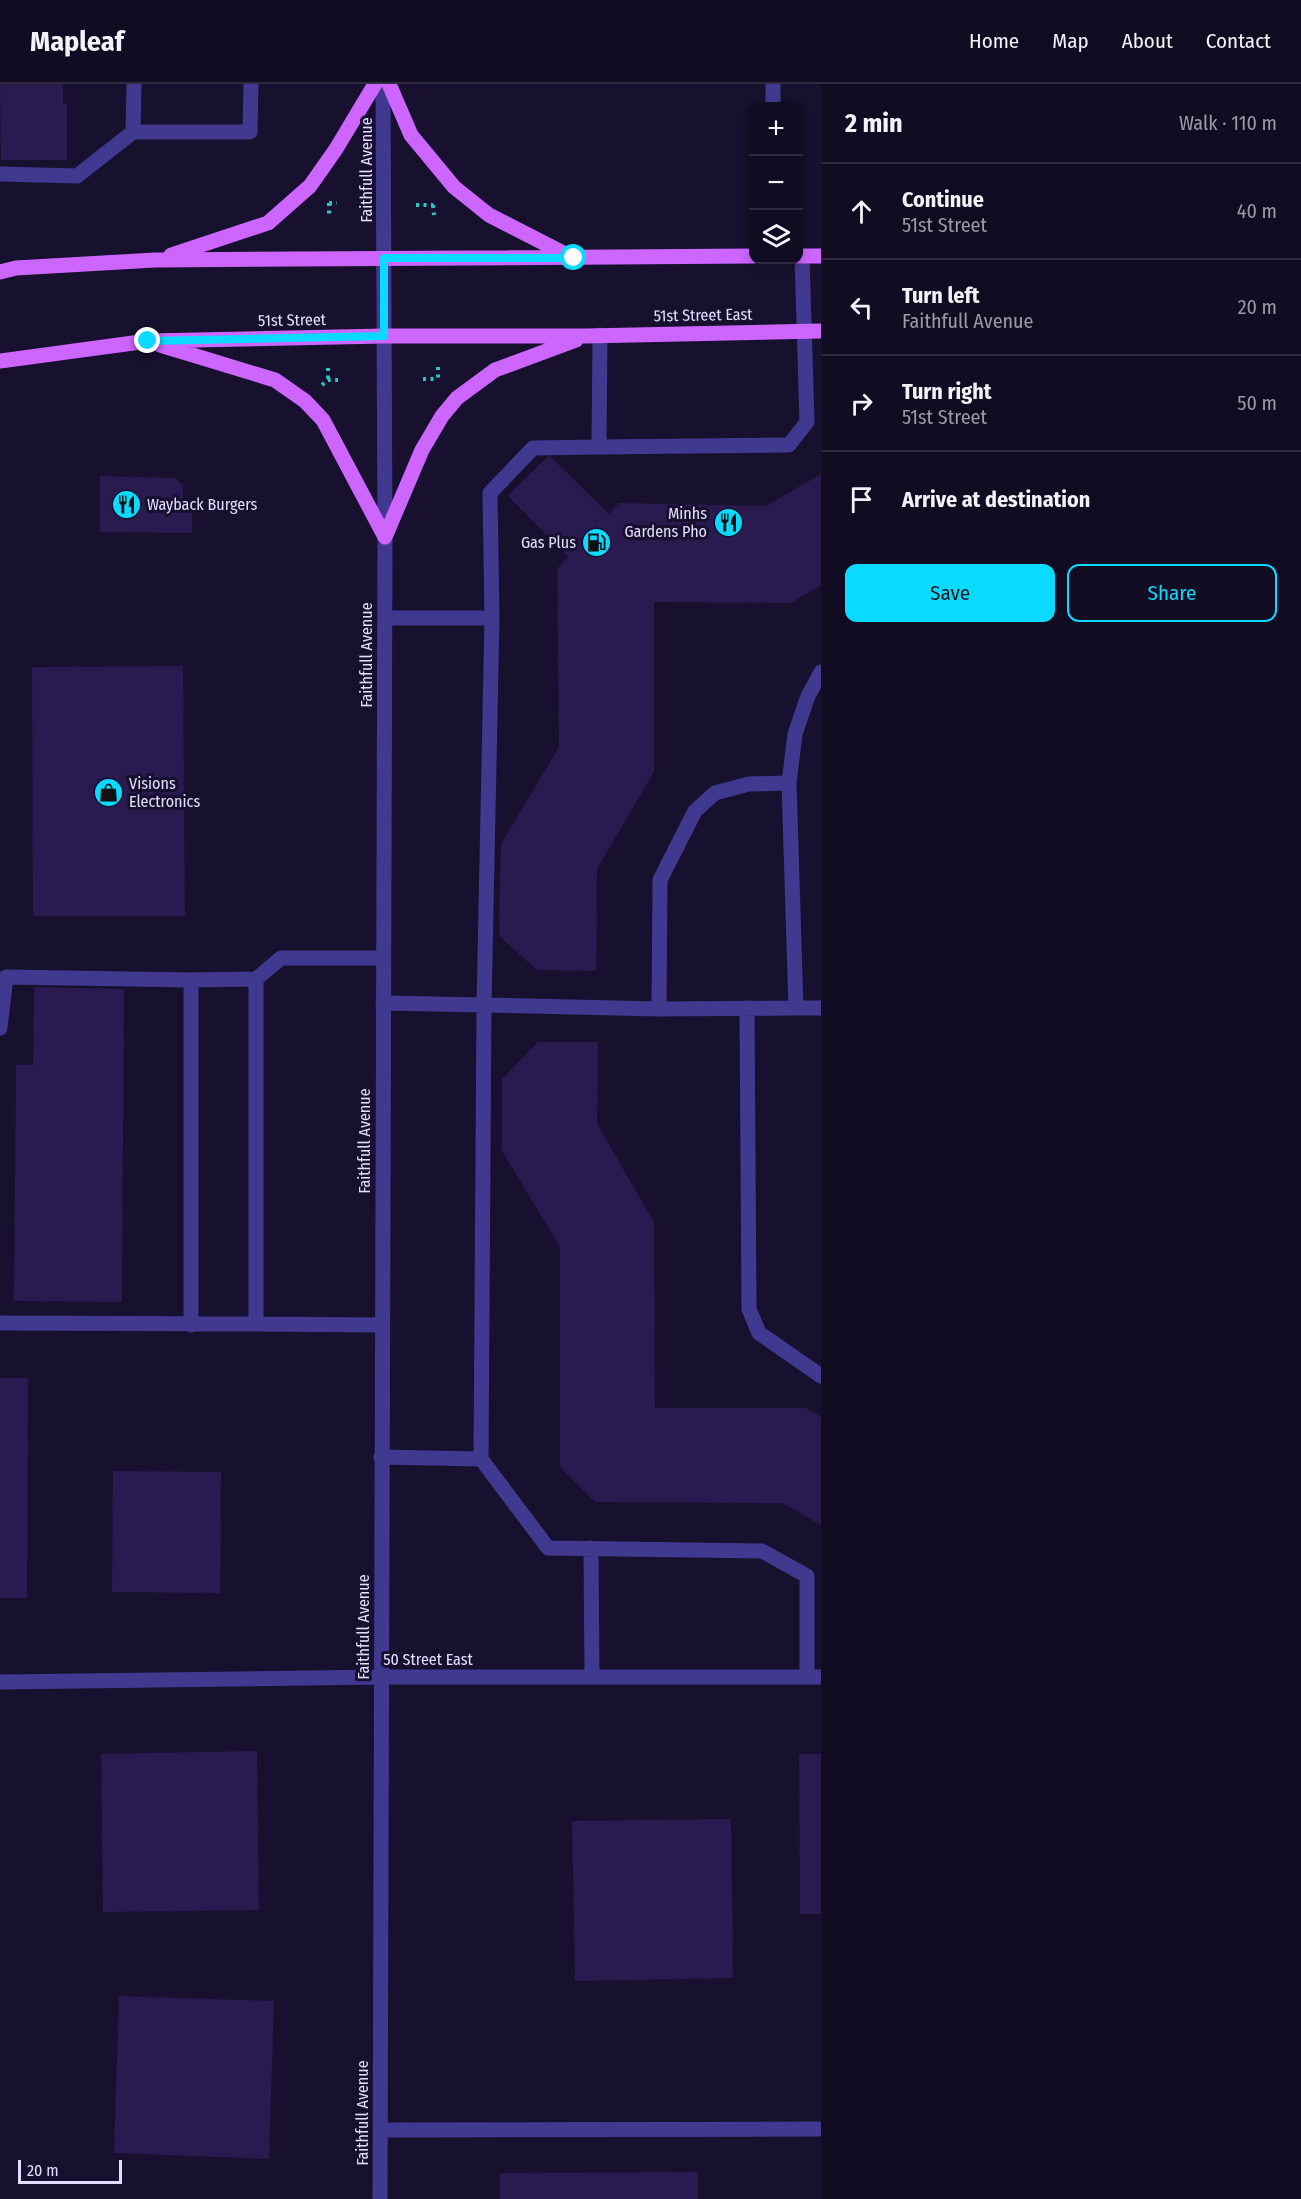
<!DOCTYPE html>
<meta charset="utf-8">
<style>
:root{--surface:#110c22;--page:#1e1a2f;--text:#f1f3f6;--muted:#9c9ba5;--line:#302c40;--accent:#0adaff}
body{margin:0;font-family:"Fira Sans Condensed",sans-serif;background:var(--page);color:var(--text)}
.controls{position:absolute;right:18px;top:18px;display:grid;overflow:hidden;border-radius:12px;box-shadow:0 3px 9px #0003}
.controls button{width:54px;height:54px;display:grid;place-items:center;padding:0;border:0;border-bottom:2px solid var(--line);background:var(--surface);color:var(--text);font:30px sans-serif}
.scale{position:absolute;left:18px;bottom:15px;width:104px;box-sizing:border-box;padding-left:6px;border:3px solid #e3deff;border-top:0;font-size:16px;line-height:21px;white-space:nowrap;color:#e3deff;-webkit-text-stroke:4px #17102e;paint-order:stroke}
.stop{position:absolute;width:18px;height:18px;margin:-14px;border:4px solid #0adaff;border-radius:50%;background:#fff}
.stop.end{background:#0adaff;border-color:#fff;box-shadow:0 2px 6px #0008}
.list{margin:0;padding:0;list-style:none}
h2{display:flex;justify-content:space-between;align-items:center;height:78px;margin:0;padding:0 24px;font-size:26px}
h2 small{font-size:20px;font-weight:400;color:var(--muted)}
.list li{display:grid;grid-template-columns:39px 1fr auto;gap:18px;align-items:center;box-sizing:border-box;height:96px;padding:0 24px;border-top:2px solid var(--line)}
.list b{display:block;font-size:22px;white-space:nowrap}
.list p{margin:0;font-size:20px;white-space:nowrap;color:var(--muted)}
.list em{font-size:20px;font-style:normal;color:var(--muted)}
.actions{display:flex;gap:12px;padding:18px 24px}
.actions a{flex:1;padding:14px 0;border:2px solid var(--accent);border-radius:12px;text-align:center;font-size:21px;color:var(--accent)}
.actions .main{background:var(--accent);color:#111}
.icon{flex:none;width:33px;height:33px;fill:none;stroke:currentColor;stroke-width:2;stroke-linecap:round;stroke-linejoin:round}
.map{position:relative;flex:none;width:821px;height:2115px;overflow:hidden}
header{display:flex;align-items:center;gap:36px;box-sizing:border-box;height:84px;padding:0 30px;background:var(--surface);border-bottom:2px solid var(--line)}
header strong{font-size:28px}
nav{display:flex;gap:33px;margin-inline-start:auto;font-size:21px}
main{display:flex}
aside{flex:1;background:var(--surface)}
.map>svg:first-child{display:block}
.building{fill:#291b50}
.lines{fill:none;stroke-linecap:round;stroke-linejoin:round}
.path{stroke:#2ac6c5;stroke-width:4;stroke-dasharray:3 4.5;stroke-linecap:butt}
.minor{stroke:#41398f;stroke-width:15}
.major{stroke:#cd65ff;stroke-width:15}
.route{stroke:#0adaff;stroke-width:8}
.labels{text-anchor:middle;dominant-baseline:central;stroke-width:6;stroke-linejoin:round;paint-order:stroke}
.street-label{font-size:16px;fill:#e3deff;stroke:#17102e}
.poi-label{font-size:16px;fill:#e3deff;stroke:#17102e;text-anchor:start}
</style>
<header>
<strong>Mapleaf</strong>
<nav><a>Home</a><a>Map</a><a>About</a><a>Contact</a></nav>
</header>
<main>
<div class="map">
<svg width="821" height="2115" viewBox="0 0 821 2115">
<rect width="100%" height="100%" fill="#17102e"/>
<path class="building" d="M0,0H63V20H67V76H1Z
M549,371L609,430L619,419L766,422L821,390V501L791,519L654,518V688L597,785L596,887L537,886L499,852L501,760L559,663L557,485L568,473L508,412Z
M100,392L175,394L183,401V422H192V449L100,448Z
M183,582L185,832H33L32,583Z
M34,903L124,905L122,1218L14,1217L16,981H33Z
M538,958H598L597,1040L654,1138L655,1324H806L821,1333V1441L782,1419L595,1418L560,1383V1163L502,1067V995Z
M0,1294H28L27,1514H0Z
M113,1387L221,1388L220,1509L112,1508Z
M257,1667L259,1826L103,1828L101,1670Z
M799,1670H821V1830H800Z
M731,1735L733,1894L575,1897L572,1737Z
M119,1912L274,1917L269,2075L114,2069Z
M698,2088V2115H500V2089Z"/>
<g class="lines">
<path class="path" d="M329,119H337
M329,119V130
M416,121H433L436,118
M433,121L434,131
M438,283V295L440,297
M328,284V296
M423,295H438
M322,301L328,296H338"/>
<path class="minor" d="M134,0L133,48H250L251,0
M773,22V0
M0,90L77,92L133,48
M600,251L599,363L789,361L807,338L802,172
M385,534H492L490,409L533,364L599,363
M191,896V1241
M383,919L484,921L492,534
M747,924L749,1225L759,1249L821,1292
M796,924H821
M659,925L660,796L695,727L715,709L749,700L789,699
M0,944L6,893L191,896L256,895
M0,1239L256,1240
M382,1241L256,1240V895L281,874H383
M381,1373L481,1375L484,921L659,925L796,924L789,699L795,650L808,612L821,588
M481,1375L548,1464L762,1467L807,1492V1593
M591,1464L592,1593
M0,1598L380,1593H821
M380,2046L821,2045
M380,2115L385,453L383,0"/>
<path class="major" d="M389,0L411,51L454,103L489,131L571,173
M171,171L268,139L310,102L336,65L375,0
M798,172H821
M0,188L16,184L155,176L754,172
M160,261L275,296L305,317L323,336L385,453
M0,277L148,257L384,252H586L821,247
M385,453L422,366L442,332L457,314L495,286L576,256"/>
</g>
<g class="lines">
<path class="route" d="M148,257L384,252V174H574"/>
</g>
<defs>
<symbol id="restaurant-disc" viewBox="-11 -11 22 22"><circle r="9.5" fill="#0adaff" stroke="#17102e"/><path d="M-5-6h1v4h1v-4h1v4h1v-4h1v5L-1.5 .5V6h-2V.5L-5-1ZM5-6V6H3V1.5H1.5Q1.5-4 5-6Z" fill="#111"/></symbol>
<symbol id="fuel-disc" viewBox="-11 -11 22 22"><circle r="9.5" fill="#0adaff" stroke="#17102e"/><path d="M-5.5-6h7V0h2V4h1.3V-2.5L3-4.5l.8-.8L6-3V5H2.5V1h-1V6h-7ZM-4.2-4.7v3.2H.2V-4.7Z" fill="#111"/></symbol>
<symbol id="shop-disc" viewBox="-11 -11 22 22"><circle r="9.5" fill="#0adaff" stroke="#17102e"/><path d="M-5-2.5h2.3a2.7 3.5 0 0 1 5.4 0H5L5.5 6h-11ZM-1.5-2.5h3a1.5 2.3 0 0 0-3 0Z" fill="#111"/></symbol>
</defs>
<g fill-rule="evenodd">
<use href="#restaurant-disc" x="110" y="404" width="33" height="33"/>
<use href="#restaurant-disc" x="712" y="422" width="33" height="33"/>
<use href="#fuel-disc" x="580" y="442" width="33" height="33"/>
<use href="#shop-disc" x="92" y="692" width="33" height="33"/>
</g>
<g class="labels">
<g class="street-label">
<text transform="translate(366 86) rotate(-90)">Faithfull Avenue</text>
<text transform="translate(703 231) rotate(-1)">51st Street East</text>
<text transform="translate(292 236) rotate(-1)">51st Street</text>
<text transform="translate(366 571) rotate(-90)">Faithfull Avenue</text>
<text transform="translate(364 1057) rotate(-90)">Faithfull Avenue</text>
<text transform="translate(363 1543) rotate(-90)">Faithfull Avenue</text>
<text x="428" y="1575">50 Street East</text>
<text transform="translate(362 2029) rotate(-90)">Faithfull Avenue</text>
</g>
<g class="poi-label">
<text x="147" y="420">Wayback Burgers</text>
<text x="707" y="429" text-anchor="end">Minhs<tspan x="707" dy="18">Gardens Pho</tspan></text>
<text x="576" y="458" text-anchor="end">Gas Plus</text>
<text x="129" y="699">Visions<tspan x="129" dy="18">Electronics</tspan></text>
</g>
</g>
</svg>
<div class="controls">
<button>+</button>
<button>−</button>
<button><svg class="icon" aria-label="layers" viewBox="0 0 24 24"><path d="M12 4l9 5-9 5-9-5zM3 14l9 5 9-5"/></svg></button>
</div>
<div class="scale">20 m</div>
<div class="stop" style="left:574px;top:174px"></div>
<div class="stop end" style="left:148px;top:257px"></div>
</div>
<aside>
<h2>2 min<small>Walk · 110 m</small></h2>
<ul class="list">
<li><svg class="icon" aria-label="ahead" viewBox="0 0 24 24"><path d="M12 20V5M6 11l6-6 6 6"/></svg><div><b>Continue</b><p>51st Street</p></div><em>40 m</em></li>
<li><svg class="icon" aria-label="left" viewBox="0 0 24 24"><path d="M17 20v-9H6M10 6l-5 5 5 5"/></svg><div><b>Turn left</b><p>Faithfull Avenue</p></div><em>20 m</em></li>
<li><svg class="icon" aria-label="right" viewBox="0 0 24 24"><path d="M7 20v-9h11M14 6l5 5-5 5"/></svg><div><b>Turn right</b><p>51st Street</p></div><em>50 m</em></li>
<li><svg class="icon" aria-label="arrive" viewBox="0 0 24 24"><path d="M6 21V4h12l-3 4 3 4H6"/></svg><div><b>Arrive at destination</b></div></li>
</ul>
<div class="actions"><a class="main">Save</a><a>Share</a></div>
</aside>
</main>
